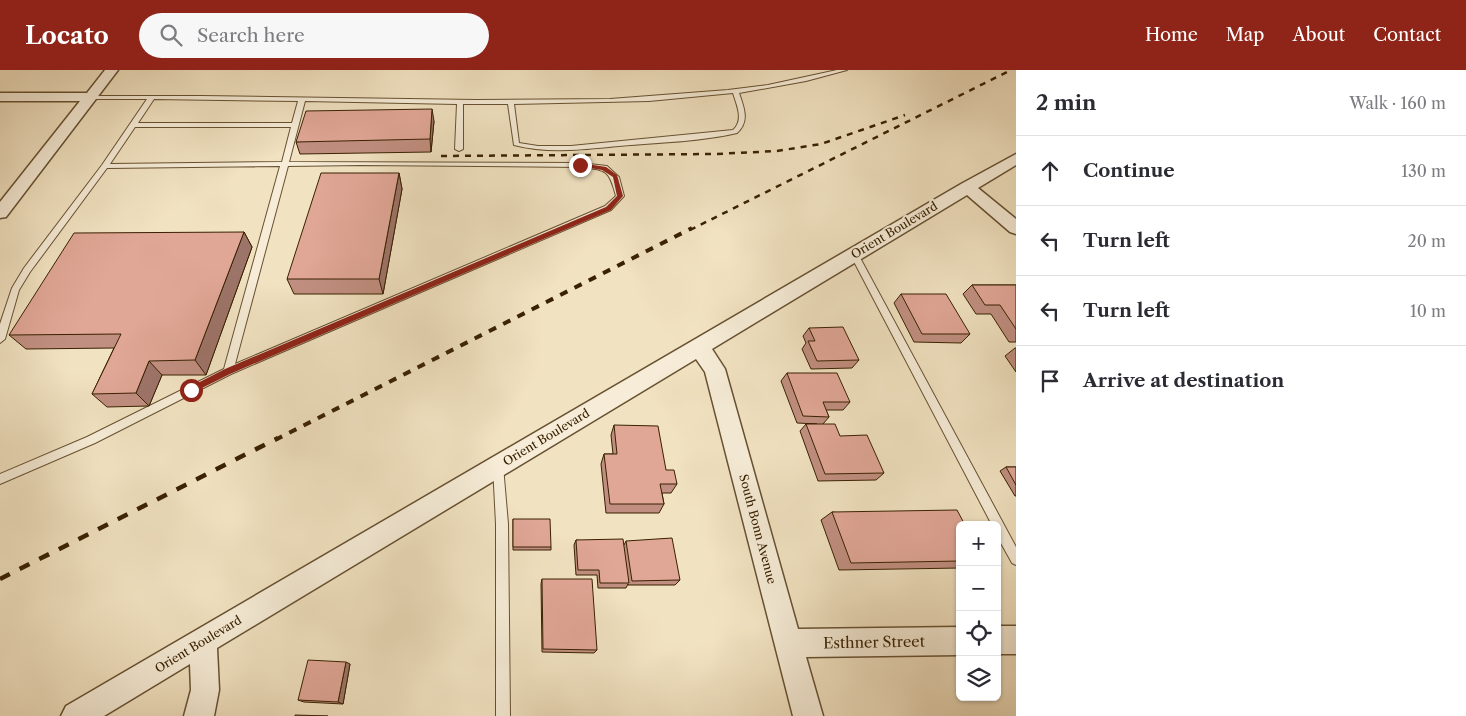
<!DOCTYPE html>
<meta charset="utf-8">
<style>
:root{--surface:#fff;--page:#f7f7f7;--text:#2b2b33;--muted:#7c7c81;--line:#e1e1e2;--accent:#8f2418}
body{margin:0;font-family:"Libre Caslon Text",serif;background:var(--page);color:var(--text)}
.controls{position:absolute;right:15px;bottom:15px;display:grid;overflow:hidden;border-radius:8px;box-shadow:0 1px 4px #0004}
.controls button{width:45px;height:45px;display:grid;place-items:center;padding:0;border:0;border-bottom:1px solid var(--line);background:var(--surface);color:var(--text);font:25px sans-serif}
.stop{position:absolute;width:15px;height:15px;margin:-11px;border:4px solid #8f2418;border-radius:50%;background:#fff}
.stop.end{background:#8f2418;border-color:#fff;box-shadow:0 1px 5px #0008}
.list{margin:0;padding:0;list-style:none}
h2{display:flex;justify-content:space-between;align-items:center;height:65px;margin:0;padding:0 20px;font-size:21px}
h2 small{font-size:16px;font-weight:400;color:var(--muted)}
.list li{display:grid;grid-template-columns:32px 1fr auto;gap:15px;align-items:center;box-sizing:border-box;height:70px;padding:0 20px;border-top:1px solid var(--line)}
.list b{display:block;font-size:19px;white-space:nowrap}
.list em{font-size:16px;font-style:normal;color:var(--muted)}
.icon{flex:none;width:28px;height:28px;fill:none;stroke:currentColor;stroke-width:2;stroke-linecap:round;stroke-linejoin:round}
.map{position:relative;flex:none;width:1016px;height:646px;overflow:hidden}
header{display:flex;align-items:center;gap:30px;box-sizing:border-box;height:70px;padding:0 25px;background:var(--accent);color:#fff}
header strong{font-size:24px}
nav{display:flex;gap:28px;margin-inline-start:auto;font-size:18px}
.search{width:350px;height:45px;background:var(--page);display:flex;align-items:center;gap:12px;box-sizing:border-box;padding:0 18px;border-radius:28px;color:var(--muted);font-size:19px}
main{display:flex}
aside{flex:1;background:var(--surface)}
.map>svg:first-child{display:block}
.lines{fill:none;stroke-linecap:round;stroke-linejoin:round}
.service-casing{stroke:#675131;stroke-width:2}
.minor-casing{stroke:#675131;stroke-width:3}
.service{fill:#f6ecd7;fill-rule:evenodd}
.minor{fill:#f6ecd7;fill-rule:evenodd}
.rail-far2{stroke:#392101;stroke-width:2.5;stroke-dasharray:6 6;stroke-linecap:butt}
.rail-far1{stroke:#392101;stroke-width:4;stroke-dasharray:8 8;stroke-linecap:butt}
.rail{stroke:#392101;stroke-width:4.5;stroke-dasharray:11 11;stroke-linecap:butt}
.wall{fill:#c18f81;stroke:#392101}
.shaded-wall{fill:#9d7469;stroke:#392101}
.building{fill:#e0a696;stroke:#392101}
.route{fill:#8f2418}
.labels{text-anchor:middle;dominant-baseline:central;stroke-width:4;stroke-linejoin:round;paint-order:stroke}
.street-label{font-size:12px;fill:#392101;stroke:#f6ecd7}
.near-street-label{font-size:15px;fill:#392101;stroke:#f6ecd7}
</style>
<header>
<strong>Locato</strong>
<div class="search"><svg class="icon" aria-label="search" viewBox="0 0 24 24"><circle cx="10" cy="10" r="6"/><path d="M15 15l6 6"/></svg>Search here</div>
<nav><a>Home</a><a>Map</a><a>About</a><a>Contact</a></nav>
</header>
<main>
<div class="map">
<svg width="1016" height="646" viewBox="0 0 1016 646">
<rect width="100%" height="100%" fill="#f1e2c1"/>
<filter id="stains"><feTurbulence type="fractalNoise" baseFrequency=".004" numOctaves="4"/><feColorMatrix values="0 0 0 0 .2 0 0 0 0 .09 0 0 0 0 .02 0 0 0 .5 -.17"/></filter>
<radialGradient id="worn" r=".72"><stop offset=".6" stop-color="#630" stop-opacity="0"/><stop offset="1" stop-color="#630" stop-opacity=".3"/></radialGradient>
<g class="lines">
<defs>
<path id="service" d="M837,0H847L806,11L739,23C744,38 750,51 737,63C703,71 666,72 631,75C592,78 552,85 514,75L508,34H463V79L459,81L455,79L457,34L305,31L289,92L580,93L607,96L619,107L624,126L611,140L231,304L95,373L0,414V404L87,367L224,299L280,96L107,98L30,202L19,220L5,269L0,273V254L12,218L24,198L102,95L147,29H91L89,28V26H201L476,30L610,29L728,20L768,15ZM733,23C737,36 744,50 733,60L571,76H538L519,73L514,34L649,31ZM154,29L298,31L292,53H138ZM135,57H291L282,92L110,94ZM361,95L580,97C606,100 609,99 616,126L605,136L235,294L288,96Z
M854,181L858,184L1016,477V495L1012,493L997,466V455H992L850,184Z
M498,391L502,393L503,396L508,454L510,646H496V454L493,396L494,393Z"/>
<path id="minor" d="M105,0H118L6,147L0,148V132L80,31H0V23H87Z
M1016,84V95L978,118L1016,149V164L1010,162L967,125L712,279L725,299L798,559L960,557V585L806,587L823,646H793L705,302L696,289L217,578L219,620L214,646H184L191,620L190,594L104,646H61L66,636L961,114Z
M997,556H1016V584H997Z"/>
</defs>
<use href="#service" class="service-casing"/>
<use href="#minor" class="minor-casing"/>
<use href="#service" class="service"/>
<use href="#minor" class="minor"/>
<path class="rail-far2" d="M441,86L716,84L777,81L821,74L905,45
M690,160L1011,0"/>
<path class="rail-far1" d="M275,370L692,158"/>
<path class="rail" d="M0,509L278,368"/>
</g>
<path class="wall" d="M434,51L431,82L300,84L296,72Z
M399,103L402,119L383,224H294L287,209Z
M244,162L252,177L206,305H162L149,336L107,337L92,324L114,278L26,279L9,265Z
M972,215H1016V272H1009L991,244H976L963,224Z
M901,224L970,264L961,273L914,272L894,233Z
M809,258L859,290L852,298L811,299L802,279L806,273L803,266Z
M1015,278H1016V302L1005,286Z
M787,303L850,332L843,340H826L829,347L823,354L840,366L884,403L876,410L818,411L800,361L806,354H817L797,353L781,311Z
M614,355L666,400L677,414L671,423H662L664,434L659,443H606L601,394L604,384H613L611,365Z
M1006,397H1016V426H1015L1000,401Z
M832,442L960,455V498L839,500L821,450Z
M513,449L551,477V480H513Z
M576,470L624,475L626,471L680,510L675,515H628V514L626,518H598L597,505H576L574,475Z
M542,509L597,580L594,583L542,582L541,514Z
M350,594L343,634L304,632L298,630Z"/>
<path class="shaded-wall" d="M432,39L434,51L431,82L430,69Z
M399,103L402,119L383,224L379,209Z
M244,162L252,177L206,305L195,290Z
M149,291L162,305L149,336L136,323Z
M346,592L350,594L343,634L338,632Z"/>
<path class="building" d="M432,39L430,69L296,72L306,41Z
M321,103H399L379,209H287Z
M244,162L195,290L149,291L136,323L92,324L121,264L9,265L74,163Z
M972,215H1016V259L1000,235H985Z
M901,224H946L970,264H922Z
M843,257L859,290L817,291L808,271H815L809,258Z
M787,303H837L850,332H823L829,347L803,346Z
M806,354H835L840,366L867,365L884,403L825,404Z
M614,355L658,356L666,400H674L677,414H660L664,434H610L604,384H617Z
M1006,397H1016V415Z
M957,440L965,455H960V491L851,493L832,442Z
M513,449H550L551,477H513Z
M672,468L680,510L632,511L626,471Z
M623,469L629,513H600L599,500H578L576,470Z
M542,509H592L597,580L543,579Z
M308,590L346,592L338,632L298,630Z
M295,645L328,646H295Z"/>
<path class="route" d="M580,93L606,97L617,105L623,126L611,140L230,304L194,322H188V318L225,299L606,137L617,126L613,107L602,100L578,96Z"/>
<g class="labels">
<g class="street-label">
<text transform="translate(894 160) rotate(-31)">Orient Boulevard</text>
<text transform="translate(546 367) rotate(-31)">Orient Boulevard</text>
<text transform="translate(758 459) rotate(75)">South Bonn Avenue</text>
<text transform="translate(198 574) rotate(-31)">Orient Boulevard</text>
</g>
<g class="near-street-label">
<text transform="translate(874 572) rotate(-1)">Esthner Street</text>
</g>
</g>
<rect width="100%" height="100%" filter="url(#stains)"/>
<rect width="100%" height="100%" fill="url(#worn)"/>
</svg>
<div class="controls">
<button>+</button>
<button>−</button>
<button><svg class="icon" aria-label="locate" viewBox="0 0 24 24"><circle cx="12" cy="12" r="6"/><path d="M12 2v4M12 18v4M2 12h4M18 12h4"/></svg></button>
<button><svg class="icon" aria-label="layers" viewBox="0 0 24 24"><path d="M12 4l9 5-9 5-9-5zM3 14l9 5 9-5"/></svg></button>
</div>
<div class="stop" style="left:191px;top:320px"></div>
<div class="stop end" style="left:580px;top:95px"></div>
</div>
<aside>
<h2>2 min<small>Walk · 160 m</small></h2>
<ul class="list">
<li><svg class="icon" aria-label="ahead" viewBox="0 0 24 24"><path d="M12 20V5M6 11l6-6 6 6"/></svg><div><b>Continue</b></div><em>130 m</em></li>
<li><svg class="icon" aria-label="left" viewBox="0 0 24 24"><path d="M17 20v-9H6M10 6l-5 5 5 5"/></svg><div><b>Turn left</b></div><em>20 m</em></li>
<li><svg class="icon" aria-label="left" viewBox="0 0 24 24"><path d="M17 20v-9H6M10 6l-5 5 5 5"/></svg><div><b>Turn left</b></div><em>10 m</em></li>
<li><svg class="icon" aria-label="arrive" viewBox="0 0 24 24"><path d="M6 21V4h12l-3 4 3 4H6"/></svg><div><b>Arrive at destination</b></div></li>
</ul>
</aside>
</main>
